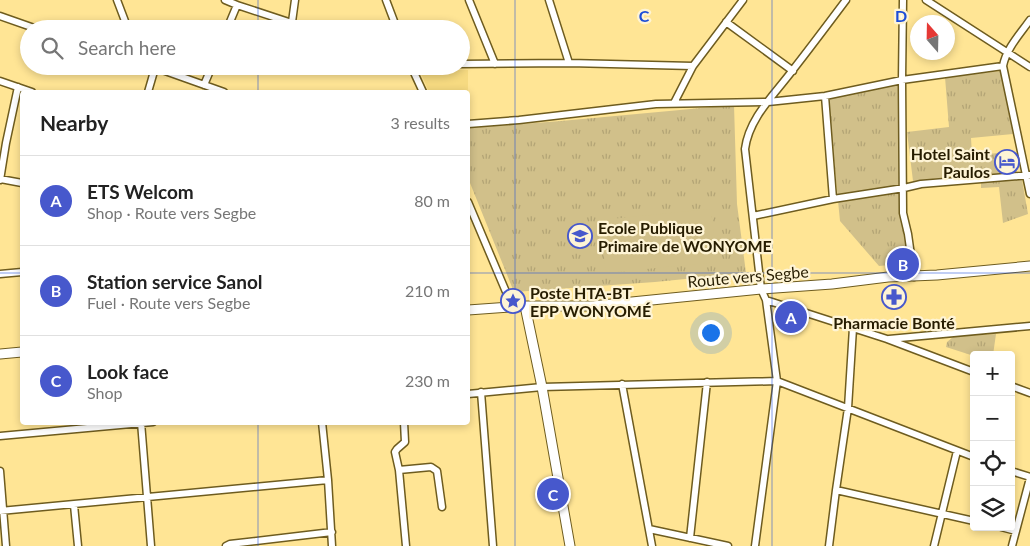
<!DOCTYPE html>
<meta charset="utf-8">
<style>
:root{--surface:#fff;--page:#f2f2f2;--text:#222;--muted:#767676;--line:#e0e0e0;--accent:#4758cc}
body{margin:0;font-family:Lato,sans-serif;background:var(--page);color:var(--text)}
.controls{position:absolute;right:15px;bottom:15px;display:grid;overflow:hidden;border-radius:5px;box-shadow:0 2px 8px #0003}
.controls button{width:45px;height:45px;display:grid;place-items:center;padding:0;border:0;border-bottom:1px solid var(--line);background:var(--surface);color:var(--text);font:25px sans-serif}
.compass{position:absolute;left:910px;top:15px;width:45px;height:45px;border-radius:50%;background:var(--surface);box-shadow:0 2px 8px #0003;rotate:340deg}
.you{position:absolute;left:710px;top:332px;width:18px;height:18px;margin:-12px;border:4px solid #fff;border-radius:50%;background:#1a73e8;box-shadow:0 0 0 8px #1a73e833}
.badge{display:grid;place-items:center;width:32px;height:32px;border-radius:50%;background:var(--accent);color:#fff;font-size:16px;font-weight:700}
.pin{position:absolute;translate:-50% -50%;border:2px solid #fff;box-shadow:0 1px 5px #0006}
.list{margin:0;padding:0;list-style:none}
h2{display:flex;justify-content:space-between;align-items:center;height:65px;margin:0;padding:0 20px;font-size:21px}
h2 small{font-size:16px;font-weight:400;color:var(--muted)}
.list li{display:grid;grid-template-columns:32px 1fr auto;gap:15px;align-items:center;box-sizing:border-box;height:90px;padding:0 20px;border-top:1px solid var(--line)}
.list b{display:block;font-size:19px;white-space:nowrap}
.list p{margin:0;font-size:16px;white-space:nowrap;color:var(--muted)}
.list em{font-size:16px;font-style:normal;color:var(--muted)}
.icon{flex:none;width:28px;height:28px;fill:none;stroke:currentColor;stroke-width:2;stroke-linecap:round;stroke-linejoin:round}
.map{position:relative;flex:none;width:1030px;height:546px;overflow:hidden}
.search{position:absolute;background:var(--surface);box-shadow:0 2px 8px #0003;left:20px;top:20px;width:450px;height:55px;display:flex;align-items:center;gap:12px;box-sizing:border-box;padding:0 18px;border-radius:28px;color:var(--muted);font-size:19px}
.panel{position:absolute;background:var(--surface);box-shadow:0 2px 8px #0003;left:20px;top:90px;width:450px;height:335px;border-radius:5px}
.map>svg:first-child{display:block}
.built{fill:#f6da81}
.grass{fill:url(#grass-tufts)}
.garden{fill:#d1c08a}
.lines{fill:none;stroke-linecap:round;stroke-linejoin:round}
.street-casing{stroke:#6e5c1f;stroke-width:9}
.secondary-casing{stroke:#6e5c1f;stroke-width:11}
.street{stroke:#fff;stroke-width:6}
.secondary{stroke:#fff;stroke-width:9}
.grid{fill:none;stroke:#1d4ed8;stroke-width:1;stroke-opacity:0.55}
.labels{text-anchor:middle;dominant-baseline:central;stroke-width:4.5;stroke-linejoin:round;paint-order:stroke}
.poi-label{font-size:16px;font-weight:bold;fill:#261c00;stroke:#fef4d5;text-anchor:start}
.street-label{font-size:16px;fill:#261c00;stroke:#fef4d5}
.grid-label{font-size:16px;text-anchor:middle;font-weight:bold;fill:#1d4ed8;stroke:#fef4d5;stroke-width:4.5;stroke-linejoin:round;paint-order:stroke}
</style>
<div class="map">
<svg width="1030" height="546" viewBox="0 0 1030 546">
<defs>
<pattern id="grass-tufts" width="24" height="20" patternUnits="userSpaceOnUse" patternTransform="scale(1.25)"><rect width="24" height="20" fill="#d1c08a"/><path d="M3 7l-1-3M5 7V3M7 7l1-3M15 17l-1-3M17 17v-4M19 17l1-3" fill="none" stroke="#b3a475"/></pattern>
</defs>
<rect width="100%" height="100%" fill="#ffe595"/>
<path class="built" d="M424,69L468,70V111V92H429L420,71Z"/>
<path class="grass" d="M1002,71L1013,134L971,138L972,155L999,153L1004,177L1022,180L1028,214L1003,223L999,187L981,188V174L913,181L907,132L949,127L945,77Z
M898,83L909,263L879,266L840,221L828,99Z
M734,105L737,204L746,273L655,282L514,292L468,178V128L561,121Z
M996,334L993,355H974V356L946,347L947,342L953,337Z"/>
<path class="garden" d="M711,209L717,262L606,273L600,220Z"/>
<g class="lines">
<defs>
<path id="street" d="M117,0L128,29
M225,0L237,5L310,29
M386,0L397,29
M469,0L495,64
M549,0L569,63
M903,0L902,80L903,213L908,234L914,277
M926,0L1030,67
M0,16L37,29
M1030,20C1020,34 1006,49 1003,66L1030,194
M292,22L295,0
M726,22L793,71
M227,29L237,5
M461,64L569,63L693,66
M151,66L224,92
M411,66L423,92
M0,81L32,92
M204,85L212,66
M148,92L155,68
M825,96L833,199
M674,103L693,66L743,0
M468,124L519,120L656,104L768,102L825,96L902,80L1003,66
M0,179L22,183
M0,180L6,143L18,87
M468,202L512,306
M753,216L833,199L904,188L921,184L1030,175
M0,274L22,272
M766,300L887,339L974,372
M889,339L1030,326
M622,384L652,546
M1011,386L1030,393
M481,392L493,546
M468,394L542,387L777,381L974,457
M141,422L151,546
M322,422L328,480L332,546
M404,422L405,442L397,449L395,452L399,470L406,546
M0,436L153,422
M399,470L431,467L437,471L442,507
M0,471L6,546
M1011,471L1030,477
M836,490L974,521
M74,505L78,546
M0,511L328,480
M1001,527L1016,531
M649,529L728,546
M690,538L707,382
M226,546L230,544L332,532
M755,546L777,381L766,300L761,289L745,149C749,118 774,95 792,71C810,48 828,24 846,0
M829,546L836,490L848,408L853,328
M934,546L957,451
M1012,546L1030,478"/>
<path id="secondary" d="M525,306L542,387L570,546
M468,310L525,306H592L761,289L832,284L888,277L937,275L1030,266
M0,354L22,352"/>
</defs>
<use href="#street" class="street-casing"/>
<use href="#secondary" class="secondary-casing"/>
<use href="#street" class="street"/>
<use href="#secondary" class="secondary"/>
</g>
<path class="grid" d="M258,0V29M515,0V546M772,0V546M258,66V92M0,273H22M468,273H1030M258,422V546"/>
<defs>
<symbol id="hotel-ring" viewBox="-11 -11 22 22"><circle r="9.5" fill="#fef4d5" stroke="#4758cc" stroke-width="1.5"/><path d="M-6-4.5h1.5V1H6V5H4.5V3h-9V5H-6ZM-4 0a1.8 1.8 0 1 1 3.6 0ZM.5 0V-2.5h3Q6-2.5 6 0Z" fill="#4758cc"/></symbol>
<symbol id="school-ring" viewBox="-11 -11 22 22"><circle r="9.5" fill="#fef4d5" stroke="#4758cc" stroke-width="1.5"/><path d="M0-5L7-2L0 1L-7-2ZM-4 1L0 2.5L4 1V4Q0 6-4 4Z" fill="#4758cc"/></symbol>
<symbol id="pharmacy-ring" viewBox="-11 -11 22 22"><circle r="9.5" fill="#fef4d5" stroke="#4758cc" stroke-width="1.5"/><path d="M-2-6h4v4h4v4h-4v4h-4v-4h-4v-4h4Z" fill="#4758cc"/></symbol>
<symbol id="sight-ring" viewBox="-11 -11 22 22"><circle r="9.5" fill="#fef4d5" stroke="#4758cc" stroke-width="1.5"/><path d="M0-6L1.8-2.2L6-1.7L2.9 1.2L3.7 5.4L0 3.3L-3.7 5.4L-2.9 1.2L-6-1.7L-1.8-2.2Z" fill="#4758cc"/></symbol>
</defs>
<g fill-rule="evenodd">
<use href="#hotel-ring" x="993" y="148" width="28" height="28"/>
<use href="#school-ring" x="566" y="222" width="28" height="28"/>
<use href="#pharmacy-ring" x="880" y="283" width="28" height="28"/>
<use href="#sight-ring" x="499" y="287" width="28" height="28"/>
</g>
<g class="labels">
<g class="poi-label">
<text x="990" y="153" text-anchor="end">Hotel Saint<tspan x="990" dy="18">Paulos</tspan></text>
<text x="598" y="227">Ecole Publique<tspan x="598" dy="18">Primaire de WONYOME</tspan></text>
<text x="530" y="292">Poste HTA-BT<tspan x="530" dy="18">EPP WONYOMÉ</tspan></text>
<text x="894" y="322" text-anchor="middle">Pharmacie Bonté</text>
</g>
<g class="street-label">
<text transform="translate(748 276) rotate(-5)">Route vers Segbe</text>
</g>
</g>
<g class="grid-label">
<text x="644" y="22">C</text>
<text x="901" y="22">D</text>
</g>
</svg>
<div class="controls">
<button>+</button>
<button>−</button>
<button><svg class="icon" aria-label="locate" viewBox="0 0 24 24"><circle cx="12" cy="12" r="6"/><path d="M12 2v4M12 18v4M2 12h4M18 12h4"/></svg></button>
<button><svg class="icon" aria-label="layers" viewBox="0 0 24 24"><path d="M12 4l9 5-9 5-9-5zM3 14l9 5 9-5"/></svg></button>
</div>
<svg class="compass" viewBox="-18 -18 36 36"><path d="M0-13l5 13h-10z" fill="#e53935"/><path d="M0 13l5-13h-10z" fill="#767676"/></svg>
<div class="you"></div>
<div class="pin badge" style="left:791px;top:317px">A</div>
<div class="pin badge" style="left:903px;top:264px">B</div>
<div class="pin badge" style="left:553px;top:494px">C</div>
<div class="search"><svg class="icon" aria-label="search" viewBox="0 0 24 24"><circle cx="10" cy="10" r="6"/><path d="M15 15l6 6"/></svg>Search here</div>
<section class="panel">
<h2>Nearby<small>3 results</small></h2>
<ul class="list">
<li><span class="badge">A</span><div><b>ETS Welcom</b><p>Shop · Route vers Segbe</p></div><em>80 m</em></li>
<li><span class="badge">B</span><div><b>Station service Sanol</b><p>Fuel · Route vers Segbe</p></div><em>210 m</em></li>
<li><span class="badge">C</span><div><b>Look face</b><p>Shop</p></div><em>230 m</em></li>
</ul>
</section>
</div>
